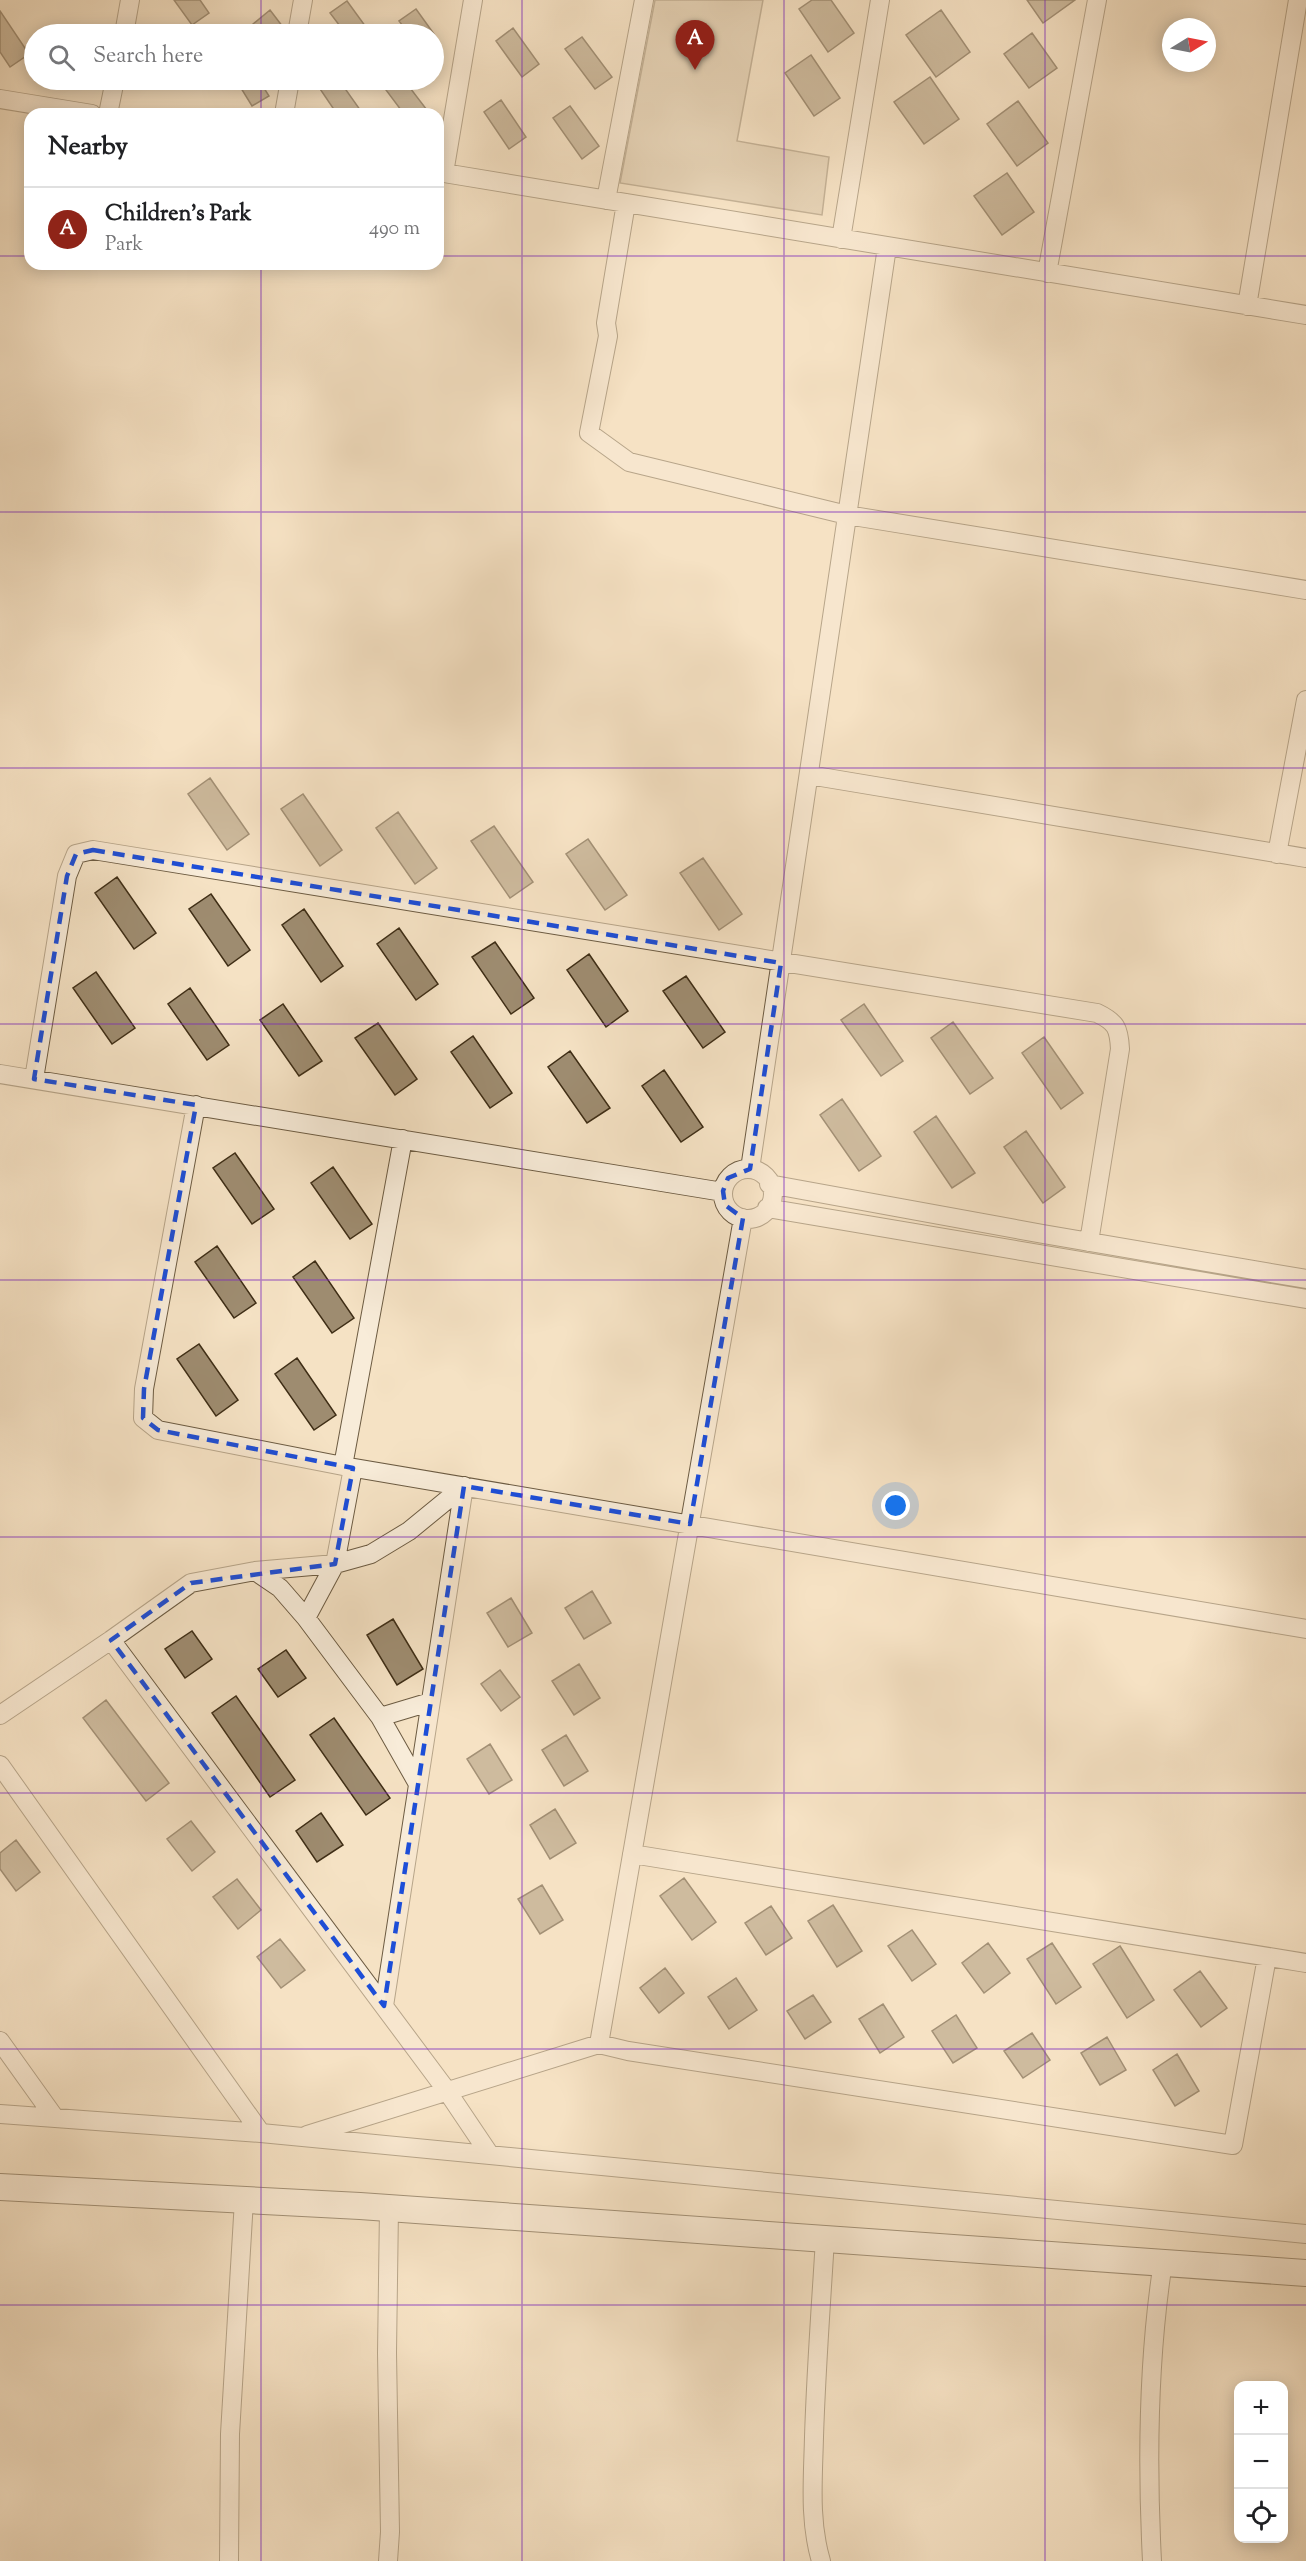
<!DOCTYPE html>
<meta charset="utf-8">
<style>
:root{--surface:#fff;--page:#f2f2f2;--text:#202124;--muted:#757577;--line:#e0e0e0;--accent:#8f2418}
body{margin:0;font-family:"Sorts Mill Goudy",serif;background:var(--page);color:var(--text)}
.controls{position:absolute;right:18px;bottom:18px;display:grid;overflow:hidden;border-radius:12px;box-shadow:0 3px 15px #0003}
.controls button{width:54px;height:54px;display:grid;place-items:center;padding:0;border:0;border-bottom:2px solid var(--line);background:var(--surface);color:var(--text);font:30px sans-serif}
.compass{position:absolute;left:1162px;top:18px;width:54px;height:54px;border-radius:50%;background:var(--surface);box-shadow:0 3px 15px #0003;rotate:80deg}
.you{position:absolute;left:896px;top:1506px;width:21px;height:21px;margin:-15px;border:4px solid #fff;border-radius:50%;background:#1a73e8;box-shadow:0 0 0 9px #1a73e833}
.badge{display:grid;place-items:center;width:39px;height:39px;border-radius:50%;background:var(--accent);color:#fff;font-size:20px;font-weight:700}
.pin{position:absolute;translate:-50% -50px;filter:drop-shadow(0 2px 3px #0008)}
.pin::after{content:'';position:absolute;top:32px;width:21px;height:18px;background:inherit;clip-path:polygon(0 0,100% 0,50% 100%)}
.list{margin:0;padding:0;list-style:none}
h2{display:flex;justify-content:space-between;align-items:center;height:78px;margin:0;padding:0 24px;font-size:26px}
h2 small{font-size:20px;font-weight:400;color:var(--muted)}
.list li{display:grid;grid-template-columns:39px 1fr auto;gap:18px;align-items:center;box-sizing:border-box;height:84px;padding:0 24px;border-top:2px solid var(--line)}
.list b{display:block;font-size:22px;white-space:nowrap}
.list p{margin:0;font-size:20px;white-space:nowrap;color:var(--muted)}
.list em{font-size:20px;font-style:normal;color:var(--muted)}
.icon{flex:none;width:33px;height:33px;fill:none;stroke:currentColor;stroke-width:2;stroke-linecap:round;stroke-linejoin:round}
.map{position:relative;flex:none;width:1306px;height:2561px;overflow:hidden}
.search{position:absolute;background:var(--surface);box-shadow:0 3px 15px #0003;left:24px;top:24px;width:420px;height:66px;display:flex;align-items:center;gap:15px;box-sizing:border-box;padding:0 21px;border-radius:33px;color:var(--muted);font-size:22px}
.panel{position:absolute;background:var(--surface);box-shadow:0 3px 15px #0003;left:24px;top:108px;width:420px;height:162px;border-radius:18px}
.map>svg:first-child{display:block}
.green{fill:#d6c3a6;stroke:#8a785e;stroke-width:1.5}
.building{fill:#9e8c70;stroke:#3f2e16;stroke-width:1.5}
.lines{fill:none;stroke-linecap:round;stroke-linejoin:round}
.street-casing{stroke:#6c5b42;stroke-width:20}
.secondary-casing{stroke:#3f2e16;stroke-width:28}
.street{stroke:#f8ecd9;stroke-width:18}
.secondary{stroke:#f8ecd9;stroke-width:26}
.marked{fill:none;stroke:#1d4ed8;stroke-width:4.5;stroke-dasharray:12 8;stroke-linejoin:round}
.grid{fill:none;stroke:#7b2cbf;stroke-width:1.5;stroke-opacity:0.55}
</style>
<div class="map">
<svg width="1306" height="2561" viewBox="0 0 1306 2561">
<rect width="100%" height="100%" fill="#f5e2c4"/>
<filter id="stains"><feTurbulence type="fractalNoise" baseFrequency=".00333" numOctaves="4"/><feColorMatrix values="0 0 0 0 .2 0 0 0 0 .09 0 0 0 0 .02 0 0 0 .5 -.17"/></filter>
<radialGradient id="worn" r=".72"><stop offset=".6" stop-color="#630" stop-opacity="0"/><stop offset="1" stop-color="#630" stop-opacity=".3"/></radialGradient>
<path class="green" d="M655,0H763L737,141L829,157L822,215L620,183Z"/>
<path class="building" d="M174,0H200L209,13L192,25Z
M812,0H831L854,33L828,52L799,9Z
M1027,0H1075L1043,23Z
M347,1L371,34H346L330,13Z
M416,9L434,34H409L399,21Z
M270,10L286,31V34H262L253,24Z
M941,10L970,52L936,77L906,35Z
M0,11L29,54L10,67L0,52Z
M513,28L539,64L522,77L496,41Z
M1032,33L1057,68L1029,88L1004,54Z
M582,37L612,77L595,89L565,49Z
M811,55L840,98L814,116L785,73Z
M930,77L959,119L924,144L894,102Z
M236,80H259L269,96L252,106Z
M314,80H339L363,114H337Z
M401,80H404L430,114H404L386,90Z
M501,100L526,137L509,149L484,112Z
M1018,101L1048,143L1017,166L987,124Z
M570,106L599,146L582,159L553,118Z
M1007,173L1034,212L1002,235L974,196Z
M210,778L249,834L227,850L188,794Z
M303,794L342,850L320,866L281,809Z
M398,812L437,868L415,884L376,828Z
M494,826L533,882L510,898L471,841Z
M588,839L627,895L605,910L566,854Z
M703,858L742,914L719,930L680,873Z
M117,877L156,933L134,949L95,893Z
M211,894L250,950L228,966L189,909Z
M304,909L343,966L321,982L282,925Z
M399,928L438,984L416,1000L377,944Z
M495,942L534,998L511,1014L472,957Z
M589,954L628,1011L606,1027L567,970Z
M96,972L135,1028L112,1044L73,988Z
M686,976L725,1032L703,1048L663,991Z
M190,988L229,1045L207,1060L168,1004Z
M283,1004L322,1061L299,1076L260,1020Z
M864,1004L903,1061L881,1076L841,1020Z
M953,1022L993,1078L970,1094L931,1038Z
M378,1023L417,1079L395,1095L355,1038Z
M473,1036L512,1093L490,1108L451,1052Z
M1044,1037L1083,1093L1061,1109L1022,1053Z
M570,1051L610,1108L587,1123L548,1067Z
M664,1070L703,1127L681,1142L642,1086Z
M842,1099L881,1156L859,1171L820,1115Z
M936,1116L975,1173L952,1188L914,1132Z
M1026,1131L1065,1187L1043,1203L1004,1147Z
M235,1153L274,1209L252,1224L213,1168Z
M333,1167L372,1224L350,1239L311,1183Z
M217,1246L256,1303L234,1318L195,1262Z
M315,1261L354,1318L332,1333L293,1277Z
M199,1344L238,1400L216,1416L177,1359Z
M297,1358L336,1415L314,1430L275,1374Z
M592,1591L611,1623L584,1639L565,1608Z
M511,1598L532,1633L508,1647L487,1613Z
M393,1619L423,1669L397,1685L367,1635Z
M192,1631L212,1659L185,1678L165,1649Z
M286,1650L306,1678L278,1697L258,1669Z
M579,1664L600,1698L574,1715L552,1681Z
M500,1670L520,1697L501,1711L481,1684Z
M236,1696L295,1780L270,1797L212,1713Z
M106,1700L169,1783L146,1801L83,1718Z
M334,1718L390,1798L366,1815L310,1735Z
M566,1735L588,1771L564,1786L542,1750Z
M490,1744L512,1780L489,1794L467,1759Z
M555,1809L576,1843L550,1859L530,1825Z
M321,1813L343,1845L317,1862L296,1831Z
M191,1821L215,1852L192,1871L167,1839Z
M16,1840L40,1872L16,1891L0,1869V1853Z
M684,1878L716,1922L692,1940L660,1896Z
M237,1879L261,1910L238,1929L213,1897Z
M542,1885L563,1920L540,1934L518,1899Z
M833,1905L862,1951L837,1967L808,1921Z
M771,1906L792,1938L766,1955L745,1923Z
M912,1930L936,1964L912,1981L888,1946Z
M280,1939L305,1970L281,1988L257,1957Z
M988,1943L1010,1973L984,1993L962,1963Z
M1052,1943L1081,1987L1056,2004L1027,1959Z
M1120,1946L1154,2000L1127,2018L1093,1964Z
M665,1968L684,1993L659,2013L640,1988Z
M1200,1971L1227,2008L1201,2027L1174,1990Z
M736,1978L757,2010L729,2029L708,1997Z
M813,1995L831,2022L805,2039L787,2011Z
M883,2004L904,2037L880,2053L859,2019Z
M956,2015L977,2048L953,2063L932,2031Z
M1032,2033L1050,2060L1023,2078L1004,2051Z
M1107,2037L1126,2070L1100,2085L1081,2053Z
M1177,2054L1199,2091L1175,2106L1153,2070Z"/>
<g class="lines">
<defs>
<path id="street" d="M124,34L130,0
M297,34L303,0
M0,99L92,114
M108,114L115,80
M284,114L290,80
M438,172L1306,315
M444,173L473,0
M606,200L644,0
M626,203L606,323L608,336L589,433L629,462L847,515L1306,590
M841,239L880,0
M1047,273L1097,0
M1247,306L1298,0
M809,775L1306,858
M1277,854L1306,700
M0,1074L723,1192
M34,1079L67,876L76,854L93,850L1097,1013C1116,1022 1119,1028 1120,1049L1089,1242
M196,1105L144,1389L143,1418L158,1430L343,1466
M403,1139L343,1466L1306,1629
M750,1169L887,247
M723 1194a25 25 0 1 1 50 0a25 25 0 1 1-50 0Z
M769,1184L1043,1234L1306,1279
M767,1208L1306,1299
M255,1571L280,1588L306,1618L380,1717L418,1784
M306,1618L335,1564L353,1468
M111,1640L191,1583L255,1571L335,1564L371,1554L409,1531L464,1486
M0,1715L111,1640L447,2091L490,2155
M380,1717L430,1702
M0,1765L261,2133
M632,1854L1306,1963
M384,2006L464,1486
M0,2041L55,2118
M599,2044L628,2051L1233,2145L1267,1957
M0,2114L261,2133L1306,2234
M307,2135L599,2044L743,1218
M229,2561L230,2434L244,2200
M388,2561L390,2532L387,2353L389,2208
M821,2561C809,2521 813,2479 814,2437C816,2371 821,2305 825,2239
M1152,2561C1147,2464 1148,2359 1163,2262"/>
<path id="secondary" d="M0,2187L360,2206L1306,2273"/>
</defs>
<use href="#street" class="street-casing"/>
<use href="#secondary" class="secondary-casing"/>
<use href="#street" class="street"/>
<use href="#secondary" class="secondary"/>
</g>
<path d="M0 0H1306V2561H0ZM93,850L781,963L750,1169L728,1178L723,1191L725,1205L743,1218L690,1524L464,1486L384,2006L111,1640L191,1583L335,1564L353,1468L158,1430L143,1418L144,1389L196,1105L34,1079L67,876L76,854Z" fill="#f5e2c4" fill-opacity=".55" fill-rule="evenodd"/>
<path class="marked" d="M93,850L781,963L750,1169L728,1178L723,1191L725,1205L743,1218L690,1524L464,1486L384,2006L111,1640L191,1583L335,1564L353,1468L158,1430L143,1418L144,1389L196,1105L34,1079L67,876L76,854Z"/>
<path class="grid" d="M261,0V34M522,0V2561M784,0V2561M1045,0V2561M261,80V114M0,256H30M438,256H1306M261,264V2561M0,512H1306M0,768H1306M0,1024H1306M0,1280H1306M0,1537H1306M0,1793H1306M0,2049H1306M0,2305H1306"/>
<rect width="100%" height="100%" filter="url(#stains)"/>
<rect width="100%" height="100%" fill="url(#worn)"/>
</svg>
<div class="controls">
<button>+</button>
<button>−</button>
<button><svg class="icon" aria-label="locate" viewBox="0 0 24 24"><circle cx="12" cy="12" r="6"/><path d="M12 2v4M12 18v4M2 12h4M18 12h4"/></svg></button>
</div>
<svg class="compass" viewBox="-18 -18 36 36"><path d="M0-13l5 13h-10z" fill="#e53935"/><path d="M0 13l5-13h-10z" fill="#757577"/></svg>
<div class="you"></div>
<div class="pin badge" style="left:695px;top:70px">A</div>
<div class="search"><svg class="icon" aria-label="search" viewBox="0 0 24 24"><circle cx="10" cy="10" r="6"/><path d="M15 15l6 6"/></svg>Search here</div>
<section class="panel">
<h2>Nearby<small></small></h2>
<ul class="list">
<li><span class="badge">A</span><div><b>Children's Park</b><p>Park</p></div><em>490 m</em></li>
</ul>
</section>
</div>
